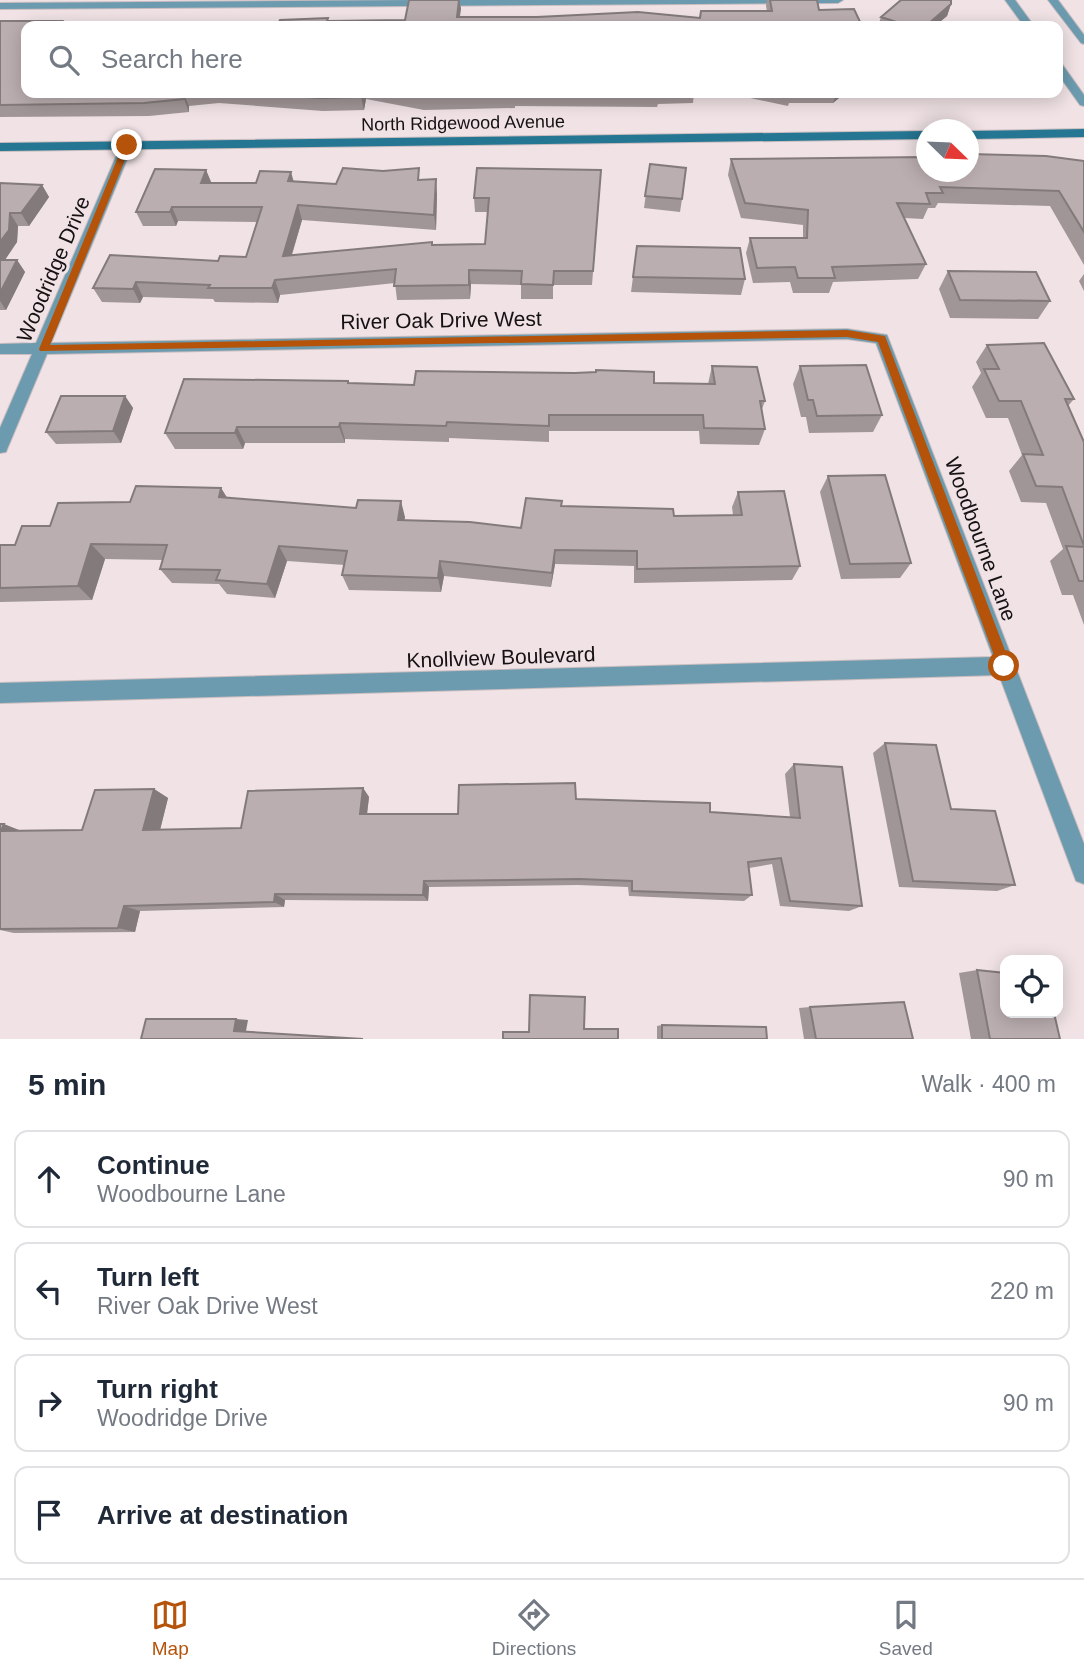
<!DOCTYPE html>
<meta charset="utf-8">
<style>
:root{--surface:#fff;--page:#f2f2f3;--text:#1f2937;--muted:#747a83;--line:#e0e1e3;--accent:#b45309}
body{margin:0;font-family:Arial,sans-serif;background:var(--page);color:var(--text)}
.controls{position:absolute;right:21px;bottom:21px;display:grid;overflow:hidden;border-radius:14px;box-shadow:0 4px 18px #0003}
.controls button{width:63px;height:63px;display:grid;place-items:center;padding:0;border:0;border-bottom:2px solid var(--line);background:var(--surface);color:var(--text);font:35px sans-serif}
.compass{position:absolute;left:916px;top:119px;width:63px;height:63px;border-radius:50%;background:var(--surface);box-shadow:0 4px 18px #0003;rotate:113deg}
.stop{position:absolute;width:21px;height:21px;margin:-16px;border:5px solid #b45309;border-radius:50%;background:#fff}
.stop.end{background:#b45309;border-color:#fff;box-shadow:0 2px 7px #0008}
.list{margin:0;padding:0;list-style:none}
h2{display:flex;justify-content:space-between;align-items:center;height:91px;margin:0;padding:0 28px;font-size:30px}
h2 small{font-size:23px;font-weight:400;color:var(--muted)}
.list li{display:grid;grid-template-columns:46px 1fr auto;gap:21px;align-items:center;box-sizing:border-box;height:98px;margin:0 14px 14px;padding:0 14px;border:2px solid var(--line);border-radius:14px}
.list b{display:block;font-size:26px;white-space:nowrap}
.list p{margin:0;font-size:23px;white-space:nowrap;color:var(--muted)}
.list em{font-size:23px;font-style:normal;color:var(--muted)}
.icon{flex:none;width:38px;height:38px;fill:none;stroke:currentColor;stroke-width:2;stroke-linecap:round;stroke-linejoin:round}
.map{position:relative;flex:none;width:1084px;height:1039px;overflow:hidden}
.search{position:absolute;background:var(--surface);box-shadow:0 4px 18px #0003;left:21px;right:21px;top:21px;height:77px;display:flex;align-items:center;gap:18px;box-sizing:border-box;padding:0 24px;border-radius:14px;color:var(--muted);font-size:26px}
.sheet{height:539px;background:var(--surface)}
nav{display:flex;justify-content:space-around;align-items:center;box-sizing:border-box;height:98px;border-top:2px solid var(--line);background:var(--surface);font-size:19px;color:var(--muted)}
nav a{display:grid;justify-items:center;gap:4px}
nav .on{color:var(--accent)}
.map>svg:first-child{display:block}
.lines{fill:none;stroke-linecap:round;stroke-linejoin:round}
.lane-casing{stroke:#c9bdbf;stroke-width:2}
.street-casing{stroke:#c9bdbf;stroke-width:2}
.secondary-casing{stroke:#c9bdbf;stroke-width:2}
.lane{fill:#6c9baf;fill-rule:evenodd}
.street{fill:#6c9baf;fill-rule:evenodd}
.secondary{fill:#257693;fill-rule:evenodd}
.wall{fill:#a19697}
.shaded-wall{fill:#837a7b}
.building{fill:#bbaeb0;stroke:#837a7b;stroke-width:2}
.route{fill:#b45309}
.labels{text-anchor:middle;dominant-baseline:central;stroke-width:6;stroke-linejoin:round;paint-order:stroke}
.far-street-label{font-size:18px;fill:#161213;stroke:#f0e2e5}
.street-label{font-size:21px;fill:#161213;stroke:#f0e2e5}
</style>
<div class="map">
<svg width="1084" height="1039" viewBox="0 0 1084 1039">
<rect width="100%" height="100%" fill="#f0e2e5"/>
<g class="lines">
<defs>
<path id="lane" d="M1048,0H1058L1084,35V44L1081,43Z"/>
<path id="street" d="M414,0H843L838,3L0,9V3Z
M1005,0H1015L1034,26H1024Z
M1058,63L1062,64L1084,95V106L1080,105L1058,74Z
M127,141L133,145L51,343L847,329L887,335L1084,844V884L1076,881L1073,873L999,675L0,703V683L993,657L876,343L847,339L47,354L8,447L6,452L0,453V428L32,354H0V344L36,343L121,145Z"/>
<path id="secondary" d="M1084,129V137L968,139V131Z
M926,131V139L0,151V143Z"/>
</defs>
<use href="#lane" class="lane-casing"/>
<use href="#street" class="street-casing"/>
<use href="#secondary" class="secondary-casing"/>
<use href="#lane" class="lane"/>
<use href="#street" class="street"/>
<use href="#secondary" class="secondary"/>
</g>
<path class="wall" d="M767,0H817L819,10L26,93H694L693,103L658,104L657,107L515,106V108L424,110L366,99L364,110L323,111L219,103L189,106V112L149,116L0,117V21H62L63,23L279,22L328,18V21L405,20L461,8L460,17L699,18L767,11L766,6Z
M951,4L947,16L935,26H878L881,17Z
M727,93H845L833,103H789L788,106Z
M731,159L1084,161V265L1050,206L938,203L935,208H928L923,219L904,218L926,264L918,279L833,282L829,293H793L790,282L753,283L746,253L750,238H803V225L741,218L728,175Z
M650,164L682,199L680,212L644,208Z
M206,170L211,183H256L294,181L336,184L421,180L437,194L436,230L302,220L292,255L433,245L485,244L488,212H475L474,198L601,170L592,285H553V299H521V285L471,284L470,299L397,300L395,283L280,295L278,303L215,302L213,299L143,297L140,303L102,302L93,288L218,261L246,257L258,222L178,221L176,226H143L136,212Z
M0,183L42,185L49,197L29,226H18L17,242L5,260H17L25,272L6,310H0Z
M948,271L1050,301L1038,319L950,318L939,289Z
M1084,274V291L1079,281Z
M633,277L745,279L741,295L631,292Z
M987,345L1074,399L1068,406L1084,442V625L1073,595H1062L1050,561L1063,549L1046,503L1021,502L1009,471L1022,455L1008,418H986L972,387L981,373L976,362Z
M712,366L765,401L762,409L765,429L759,445L700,444L699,431H549V442L449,438V442L345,439V443H245L243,449H175L165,433L349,383L414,385L654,383L708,384Z
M800,366L882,415L873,432L809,433L806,417H801L793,384Z
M125,396L133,408L121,443L56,444L46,432Z
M828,476L911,563L900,578L841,579L820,492Z
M221,488L227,498L405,517L404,520L521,528L561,506L674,516L733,515L732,507L738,492L800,566L792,580L634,583V566L555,564L551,587L444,576L441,592L349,590L342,575L345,565L287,561L275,598L227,594L219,584L172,583L160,569L163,560L105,559L92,600L0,602V545H15L50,526L130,502Z
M885,743L951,809L1015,885L997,891L899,887L873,753Z
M794,764L862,906L849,911L780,906L772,864L749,868L752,895L744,901L629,896L628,887L578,885L429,887L428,901L285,900L284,907L140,911L135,932L14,933L0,930V824L21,831L82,830L154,789L168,798L160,830L241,828L363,788L369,797L367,814H458L576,799L710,812L790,817L785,774Z
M977,970L1060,1039H971L959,973Z
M810,1007L913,1039H804L799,1008Z
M662,1025L767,1039H657V1026Z"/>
<path class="shaded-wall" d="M459,0L461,8L458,26L457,17Z
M951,4L947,16L935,26H927Z
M362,93H364L366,99L364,110L361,97Z
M837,93H845L833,103Z
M184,94L189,106V112L184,99Z
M206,170L212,184L201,183Z
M291,172L295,186L288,181Z
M436,179L437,194L436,230L434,215Z
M42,185L49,197L29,226L21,213Z
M298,205L302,220L287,270L283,256Z
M172,207L178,221L176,226L170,212Z
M10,213L18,226L17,242L0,267V242Z
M17,260L25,272L6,310L0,301V293Z
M469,270L471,284L470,299L469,285Z
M275,280L280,295L278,303L272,288Z
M136,282L143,297L140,303L133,289Z
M125,396L133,408L121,443L113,431Z
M340,423L345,439V443L339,427Z
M237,427L245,443L243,449L235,433Z
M221,488L231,504L219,497Z
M401,501L405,517L402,535L398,520Z
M91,544L105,559L92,600L78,586Z
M279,546L287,561L275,598L267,584Z
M555,550V564L551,587L552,573Z
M440,561L444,576L441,592L438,578Z
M363,788L369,797L366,822L360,814Z
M154,789L168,798L158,838L143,830Z
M4,824L24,832L1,831Z
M424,881L429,887L428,901L423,895Z
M275,894L285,900L284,907L274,902Z
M124,906L140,911L135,932L118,928Z
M236,1019L248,1020L246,1031H234Z"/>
<path class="building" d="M409,0H459L457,17H537L638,12L700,18L701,11H772L770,0H817L819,10L854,9L862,26H26V93H192L184,94V99L144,103L0,105V21H62L60,23L279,22L280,20L328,18L327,21L405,20Z
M901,0H951V4L927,25L917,22L912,26H909L881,17Z
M247,93H362L361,97L320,98Z
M398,93H659V95L514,93V95L423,97Z
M969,154L1046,156L1084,161V232L1059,191L940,187L943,193H926L930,204L897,203L926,264L832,267L835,278H798L795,267L757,268L750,238H807L808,210L745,203L731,159L927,157V172H969Z
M650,164L686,168L682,199L645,196Z
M343,168L383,171L419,168L418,180L436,179L434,215L298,205L283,256L432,242V245L485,244L489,198H474L477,168L601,170L593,271H554L553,285L521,284L522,271L469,270V285L394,286L396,269L275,280L272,288H208L210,285L136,282L133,289L93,288L110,255L218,261L220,256L246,257L262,207H172L170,212H136L155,169L206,170L201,183H256L260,171L291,172L288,181L336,184Z
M0,183L42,185L21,213H10L9,230L0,242Z
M637,246L740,248L745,279L633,277Z
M0,260H17L0,293Z
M948,271L1036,272L1050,301L960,300Z
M1044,343L1074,399H1065L1084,442V546L1062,487L1036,486L1023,454L1043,455L1021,401H999L984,369H999L987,345Z
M866,365L882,415L817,416L813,400H808L800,366Z
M712,366L757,367L765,401H760L765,429L704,428L703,415H549V426L447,422L446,426L340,423L339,427H237L235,433H165L184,379L348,381V383L414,385L416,371L575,373L596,372V370L654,372V383L715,384Z
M61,396H125L113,431L46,432Z
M885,475L911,563L850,564L828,476Z
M136,486L221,488L219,497L356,508L358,500L401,501L398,520L470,522L521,528L526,498L562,501L561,506L673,509L674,516L742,515L738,492L784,491L800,566L637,569V551L555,550L552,573L440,561L438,578L342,575L347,551L279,546L267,584L216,580L220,570L160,569L167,545L91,544L78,586L0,588V545H15L22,526H50L58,503L130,502Z
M1066,546L1084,547V581H1079Z
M885,743L936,745L951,809L995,811L1015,885L913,881Z
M794,764L842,767L862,906L790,901L781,858L748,862L752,895L632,891V881L579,879L424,881L423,895L275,894L274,902L124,906L118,928L0,929V824H4L1,831L82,830L95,790L154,789L143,830L241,828L248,791L363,788L360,814H458L459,785L575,783L576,799L710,803V812L800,818Z
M977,970L1005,973V1013H1054L1060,1039H990Z
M530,995L585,997L584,1029H618V1039H503V1032H529Z
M904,1002L913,1039H816L810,1007Z
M146,1019H236L234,1031L363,1039H141Z
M662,1025L766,1027L767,1039H662Z"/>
<path class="route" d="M127,143L131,145L50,345L847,330L885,336L1011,666L1009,671L1004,672L998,666L878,342L847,337L40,351L39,349L123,145Z"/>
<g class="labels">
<g class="far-street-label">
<text transform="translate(463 123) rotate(-1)">North Ridgewood Avenue</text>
</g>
<g class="street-label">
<text transform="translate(53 269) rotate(-67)">Woodridge Drive</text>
<text transform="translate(441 320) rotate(-1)">River Oak Drive West</text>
<text transform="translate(981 539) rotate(70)">Woodbourne Lane</text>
<text transform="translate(501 657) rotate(-2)">Knollview Boulevard</text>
</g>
</g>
</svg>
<div class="controls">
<button><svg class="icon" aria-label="locate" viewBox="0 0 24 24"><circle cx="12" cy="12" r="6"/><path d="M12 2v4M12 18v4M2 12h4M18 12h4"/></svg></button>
</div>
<svg class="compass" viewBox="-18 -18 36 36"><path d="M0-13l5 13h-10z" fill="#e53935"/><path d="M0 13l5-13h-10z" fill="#747a83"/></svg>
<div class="stop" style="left:1004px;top:666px"></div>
<div class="stop end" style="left:127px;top:145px"></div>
<div class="search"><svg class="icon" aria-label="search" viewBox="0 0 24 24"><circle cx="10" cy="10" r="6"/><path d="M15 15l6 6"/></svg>Search here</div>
</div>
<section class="sheet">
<h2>5 min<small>Walk · 400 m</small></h2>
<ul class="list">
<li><svg class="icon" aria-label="ahead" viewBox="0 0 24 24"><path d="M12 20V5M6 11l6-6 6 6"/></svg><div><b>Continue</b><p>Woodbourne Lane</p></div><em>90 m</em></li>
<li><svg class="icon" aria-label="left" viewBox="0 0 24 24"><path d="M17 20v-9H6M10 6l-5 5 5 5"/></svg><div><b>Turn left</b><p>River Oak Drive West</p></div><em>220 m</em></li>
<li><svg class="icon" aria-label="right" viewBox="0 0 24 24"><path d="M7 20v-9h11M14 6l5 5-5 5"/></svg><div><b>Turn right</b><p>Woodridge Drive</p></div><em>90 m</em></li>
<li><svg class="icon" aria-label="arrive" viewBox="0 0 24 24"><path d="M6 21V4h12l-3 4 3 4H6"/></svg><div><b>Arrive at destination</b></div></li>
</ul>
</section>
<nav>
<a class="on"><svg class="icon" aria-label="map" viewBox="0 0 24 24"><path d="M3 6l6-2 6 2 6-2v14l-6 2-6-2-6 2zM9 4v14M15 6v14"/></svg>Map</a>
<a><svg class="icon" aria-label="directions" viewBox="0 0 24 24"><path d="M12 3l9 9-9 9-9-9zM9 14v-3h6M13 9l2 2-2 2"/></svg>Directions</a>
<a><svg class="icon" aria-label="saved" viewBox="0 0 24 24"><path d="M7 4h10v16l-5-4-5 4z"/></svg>Saved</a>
</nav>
